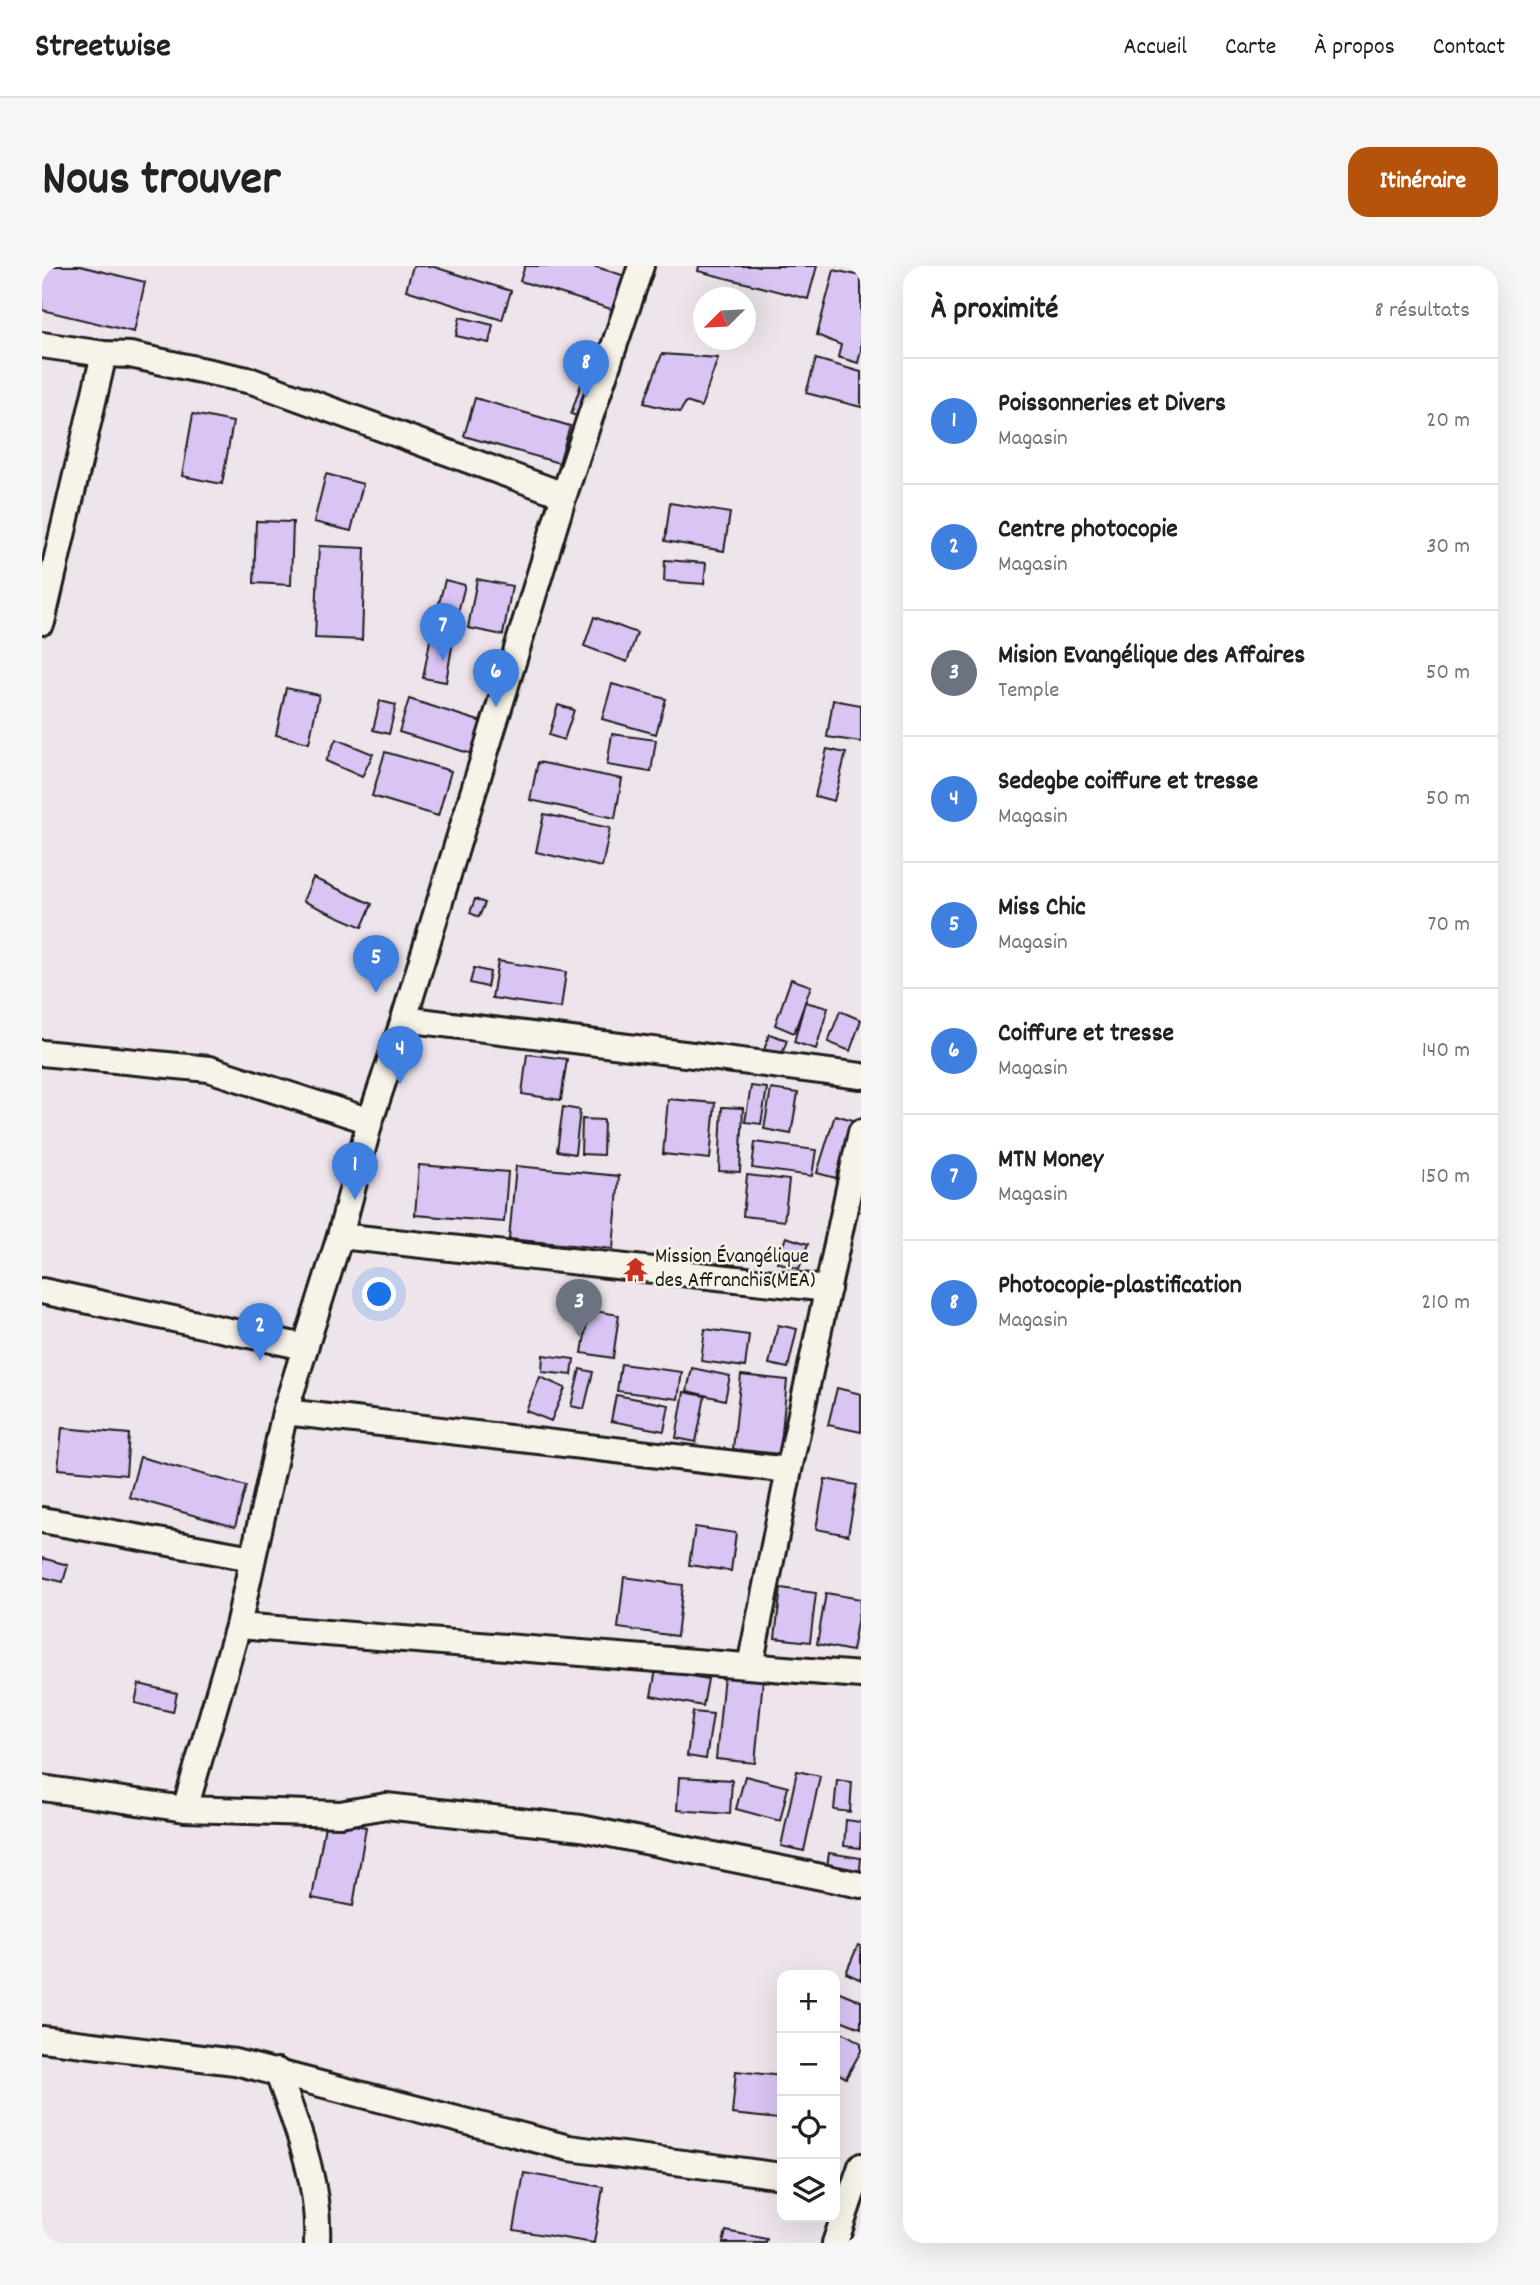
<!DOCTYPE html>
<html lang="fr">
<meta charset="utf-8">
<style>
:root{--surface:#fff;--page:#f6f6f6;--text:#222;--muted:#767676;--line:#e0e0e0;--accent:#b45309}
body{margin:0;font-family:Dekko,sans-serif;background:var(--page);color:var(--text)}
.controls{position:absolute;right:21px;bottom:21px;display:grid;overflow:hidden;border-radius:14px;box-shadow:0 7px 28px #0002}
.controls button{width:63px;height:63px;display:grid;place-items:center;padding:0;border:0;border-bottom:2px solid var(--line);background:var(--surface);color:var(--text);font:35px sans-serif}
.compass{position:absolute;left:651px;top:21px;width:63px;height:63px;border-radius:50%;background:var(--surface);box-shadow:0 7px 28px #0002;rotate:246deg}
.you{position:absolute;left:338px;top:1029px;width:24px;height:24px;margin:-18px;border:5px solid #fff;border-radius:50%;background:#1a73e8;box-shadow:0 0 0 10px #1a73e833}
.badge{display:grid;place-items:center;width:46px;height:46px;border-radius:50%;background:var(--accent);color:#fff;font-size:23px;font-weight:700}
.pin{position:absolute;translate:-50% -58px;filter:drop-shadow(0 2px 4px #0008)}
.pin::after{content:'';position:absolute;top:37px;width:24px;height:21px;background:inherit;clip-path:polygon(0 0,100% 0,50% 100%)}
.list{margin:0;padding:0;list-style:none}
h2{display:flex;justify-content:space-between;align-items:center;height:91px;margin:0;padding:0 28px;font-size:30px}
h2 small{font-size:23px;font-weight:400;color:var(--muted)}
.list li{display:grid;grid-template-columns:46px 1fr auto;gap:21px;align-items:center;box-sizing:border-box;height:126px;padding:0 28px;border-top:2px solid var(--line)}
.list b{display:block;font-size:26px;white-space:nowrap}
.list p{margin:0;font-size:23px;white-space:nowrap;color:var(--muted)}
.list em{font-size:23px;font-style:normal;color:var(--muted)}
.icon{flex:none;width:38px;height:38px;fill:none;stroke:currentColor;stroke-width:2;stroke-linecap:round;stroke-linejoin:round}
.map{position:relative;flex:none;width:819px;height:1977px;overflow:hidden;border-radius:21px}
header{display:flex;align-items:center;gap:42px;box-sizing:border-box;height:98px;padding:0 35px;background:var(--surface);border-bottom:2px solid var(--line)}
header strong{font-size:33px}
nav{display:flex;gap:38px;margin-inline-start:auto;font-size:24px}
.intro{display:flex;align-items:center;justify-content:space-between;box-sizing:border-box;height:168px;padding:0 42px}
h1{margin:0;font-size:49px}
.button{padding:18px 32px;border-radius:21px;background:var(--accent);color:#fff;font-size:24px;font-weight:700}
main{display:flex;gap:42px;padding:0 42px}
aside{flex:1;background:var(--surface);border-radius:21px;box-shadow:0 7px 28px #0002}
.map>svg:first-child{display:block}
.building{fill:#d9c4f4;stroke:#1c1c1c;stroke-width:2}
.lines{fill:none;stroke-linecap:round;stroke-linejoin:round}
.minor-casing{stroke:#1c1c1c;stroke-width:30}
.minor{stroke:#f7f3e8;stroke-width:24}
.labels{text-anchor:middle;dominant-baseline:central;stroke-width:5;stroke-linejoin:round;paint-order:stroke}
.poi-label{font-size:21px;fill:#1c1c1c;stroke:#f7f3e8;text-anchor:start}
</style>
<header>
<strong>Streetwise</strong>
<nav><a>Accueil</a><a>Carte</a><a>À propos</a><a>Contact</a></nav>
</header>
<div class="intro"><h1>Nous trouver</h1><a class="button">Itinéraire</a></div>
<main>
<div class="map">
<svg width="819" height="1977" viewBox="0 0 819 1977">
<rect width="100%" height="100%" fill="#eee5ec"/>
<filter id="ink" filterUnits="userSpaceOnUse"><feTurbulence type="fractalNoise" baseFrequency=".0143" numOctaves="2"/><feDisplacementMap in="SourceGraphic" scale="14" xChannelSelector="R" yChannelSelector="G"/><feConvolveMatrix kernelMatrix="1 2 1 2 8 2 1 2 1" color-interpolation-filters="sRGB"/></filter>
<g filter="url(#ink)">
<path class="building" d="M0,0H38L103,16L92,66L0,44Z
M371,0H389L469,25L460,54L364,24Z
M483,0H551L593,13L582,47L478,15Z
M657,0H775L766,33L656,5Z
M792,4L819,10V84L816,97L796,91L799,79L775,69Z
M418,51L451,59L447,77L414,70Z
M552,80L568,85L545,154L529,148Z
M620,88L676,92L659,141L644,136L638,146L602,137Z
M774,93L819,106V141L764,127Z
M433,132L528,160L517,197L422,170Z
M151,148L191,156L180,218L140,210Z
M284,208L321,218L309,265L272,256Z
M628,237L688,247L682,285L623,275Z
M214,255L251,256L249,319L212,317Z
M277,280L323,282L320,374L273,372Z
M623,294L664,297L662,318L622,315Z
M435,313L470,320L461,369L426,362Z
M403,314L423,319L414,354L394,349Z
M552,351L595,367L585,396L542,380Z
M390,364L412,369L404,416L381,412Z
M570,418L624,433L614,468L560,453Z
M244,422L277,429L267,477L234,469Z
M367,433L440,456L430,488L357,466Z
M791,434L819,439V476L785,471Z
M338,435L354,439L347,468L331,464Z
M516,439L532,444L522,474L507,469Z
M570,468L614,474L609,506L565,499Z
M294,473L331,488L320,511L284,495Z
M785,483L804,487L792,535L773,530Z
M343,486L409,505L396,550L330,530Z
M496,496L580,513L573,552L488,534Z
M502,548L568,562L560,601L494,586Z
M271,612L330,638L320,661L261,635Z
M433,633L443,637L437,651L428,647Z
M456,695L524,706L519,742L450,732Z
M432,702L448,706L445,721L428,717Z
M749,713L769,720L752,767L733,759Z
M763,736L786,742L774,783L752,776Z
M798,745L819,754L808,785L786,776Z
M727,768L745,774L738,794L721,788Z
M485,788L525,793L519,834L480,828Z
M709,820L725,822L719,858L703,856Z
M729,823L756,827L749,868L722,863Z
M626,833L673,837L668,893L621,888Z
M521,841L538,844L533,888L515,885Z
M680,841L701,842L698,906L677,905Z
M793,849L811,854L794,912L775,907Z
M540,853L562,854L561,889L539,888Z
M713,876L774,884L770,910L710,902Z
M377,899L466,906L462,956L373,949Z
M474,900L577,910L571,983L467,973Z
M705,909L747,914L742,955L701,950Z
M744,971L766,978L757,1003L735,996Z
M547,1044L577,1049L571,1092L540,1087Z
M736,1059L755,1063L746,1102L727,1098Z
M663,1063L707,1069L703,1101L659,1095Z
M501,1089L532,1093L530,1109L500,1106Z
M579,1098L640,1106L636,1133L575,1125Z
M650,1102L688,1110L683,1134L645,1125Z
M538,1103L551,1106L542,1143L529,1140Z
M699,1109L745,1114L738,1188L691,1183Z
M498,1111L523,1122L509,1155L484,1145Z
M795,1122L819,1128V1166L786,1159Z
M642,1126L663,1130L654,1176L634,1172Z
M574,1129L627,1139L622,1165L569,1155Z
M20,1162L87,1168L84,1209L16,1203Z
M98,1191L204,1220L193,1261L87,1231Z
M783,1213L815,1219L806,1269L774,1263Z
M653,1261L694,1267L689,1305L647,1299Z
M0,1292L26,1299L21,1316L0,1311Z
M582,1311L641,1319L635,1370L576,1362Z
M739,1322L774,1327L768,1376L733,1372Z
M784,1327L819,1333L810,1385L775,1378Z
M614,1404L666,1413L661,1440L609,1430Z
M682,1409L721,1413L713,1497L674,1493Z
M97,1418L135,1427L131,1446L93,1437Z
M651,1446L671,1448L664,1493L645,1490Z
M755,1505L778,1510L762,1585L739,1580Z
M703,1510L746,1521L738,1555L694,1543Z
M637,1511L690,1514L688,1548L635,1544Z
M795,1514L810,1516L808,1546L792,1544Z
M284,1554L324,1561L311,1640L270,1632Z
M804,1554L819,1556L818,1582L802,1580Z
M787,1587L819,1592L817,1613L784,1607Z
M816,1679L819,1680V1714L804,1707Z
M793,1724L819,1735V1762L793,1752Z
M793,1762L819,1777V1785L804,1812L793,1806Z
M694,1805L740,1810L736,1853L690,1848Z
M482,1907L561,1921L552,1977L472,1964Z
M684,1965L725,1973L724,1977H681Z"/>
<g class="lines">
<defs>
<path id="minor" d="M0,79L62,88L88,89L210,115L522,229
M0,356L62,88
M362,753L819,810
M0,787L167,803L328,855
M298,970L786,1023
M0,1025L263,1081
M243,1146L747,1204
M0,1254L210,1292
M196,1360L819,1409
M708,1400L747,1204L819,866
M0,1522L143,1543L298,1548L344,1540L539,1562L819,1619
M143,1543L196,1360L243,1146L298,970L328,855L362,753L522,229L599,0
M0,1773L193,1796L527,1882L740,1910
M235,1805C255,1861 278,1916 275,1977
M793,1977L819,1900"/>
</defs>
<use href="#minor" class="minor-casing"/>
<use href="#minor" class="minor"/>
</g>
</g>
<defs>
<symbol id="temple-bare" viewBox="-9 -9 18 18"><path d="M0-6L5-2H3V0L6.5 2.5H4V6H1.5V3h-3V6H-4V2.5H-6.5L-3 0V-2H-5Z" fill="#c8321e" stroke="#f7f3e8" stroke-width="2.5" paint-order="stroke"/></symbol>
</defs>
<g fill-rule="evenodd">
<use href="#temple-bare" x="576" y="986" width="35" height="35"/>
</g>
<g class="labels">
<g class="poi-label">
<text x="613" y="992">Mission Évangélique<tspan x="613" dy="24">des Affranchis(MEA)</tspan></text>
</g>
</g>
</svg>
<div class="controls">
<button>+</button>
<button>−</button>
<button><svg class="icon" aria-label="locate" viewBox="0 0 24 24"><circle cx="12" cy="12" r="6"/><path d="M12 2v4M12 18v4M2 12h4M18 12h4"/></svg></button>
<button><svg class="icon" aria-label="layers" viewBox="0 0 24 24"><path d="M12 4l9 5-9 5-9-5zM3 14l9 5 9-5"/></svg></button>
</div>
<svg class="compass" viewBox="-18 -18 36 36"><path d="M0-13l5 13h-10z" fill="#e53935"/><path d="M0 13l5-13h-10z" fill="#767676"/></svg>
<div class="you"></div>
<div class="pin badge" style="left:313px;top:934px;background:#3f7fe0">1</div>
<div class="pin badge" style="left:218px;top:1095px;background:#3f7fe0">2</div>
<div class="pin badge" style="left:537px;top:1071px;background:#6b7280">3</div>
<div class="pin badge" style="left:358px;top:818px;background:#3f7fe0">4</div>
<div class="pin badge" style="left:334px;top:727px;background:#3f7fe0">5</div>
<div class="pin badge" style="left:454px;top:441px;background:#3f7fe0">6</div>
<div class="pin badge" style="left:401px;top:395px;background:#3f7fe0">7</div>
<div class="pin badge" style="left:544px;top:132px;background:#3f7fe0">8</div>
</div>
<aside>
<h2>À proximité<small>8 résultats</small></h2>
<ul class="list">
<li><span class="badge" style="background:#3f7fe0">1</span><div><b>Poissonneries et Divers</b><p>Magasin</p></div><em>20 m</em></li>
<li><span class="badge" style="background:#3f7fe0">2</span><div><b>Centre photocopie</b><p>Magasin</p></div><em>30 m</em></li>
<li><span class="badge" style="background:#6b7280">3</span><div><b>Mision Evangélique des Affaires</b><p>Temple</p></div><em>50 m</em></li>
<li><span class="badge" style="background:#3f7fe0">4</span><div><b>Sedegbe coiffure et tresse</b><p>Magasin</p></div><em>50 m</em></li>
<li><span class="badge" style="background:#3f7fe0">5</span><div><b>Miss Chic</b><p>Magasin</p></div><em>70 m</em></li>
<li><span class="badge" style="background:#3f7fe0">6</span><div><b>Coiffure et tresse</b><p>Magasin</p></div><em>140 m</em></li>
<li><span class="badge" style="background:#3f7fe0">7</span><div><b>MTN Money</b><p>Magasin</p></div><em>150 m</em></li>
<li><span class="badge" style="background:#3f7fe0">8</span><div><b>Photocopie-plastification</b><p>Magasin</p></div><em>210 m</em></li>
</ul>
</aside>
</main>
